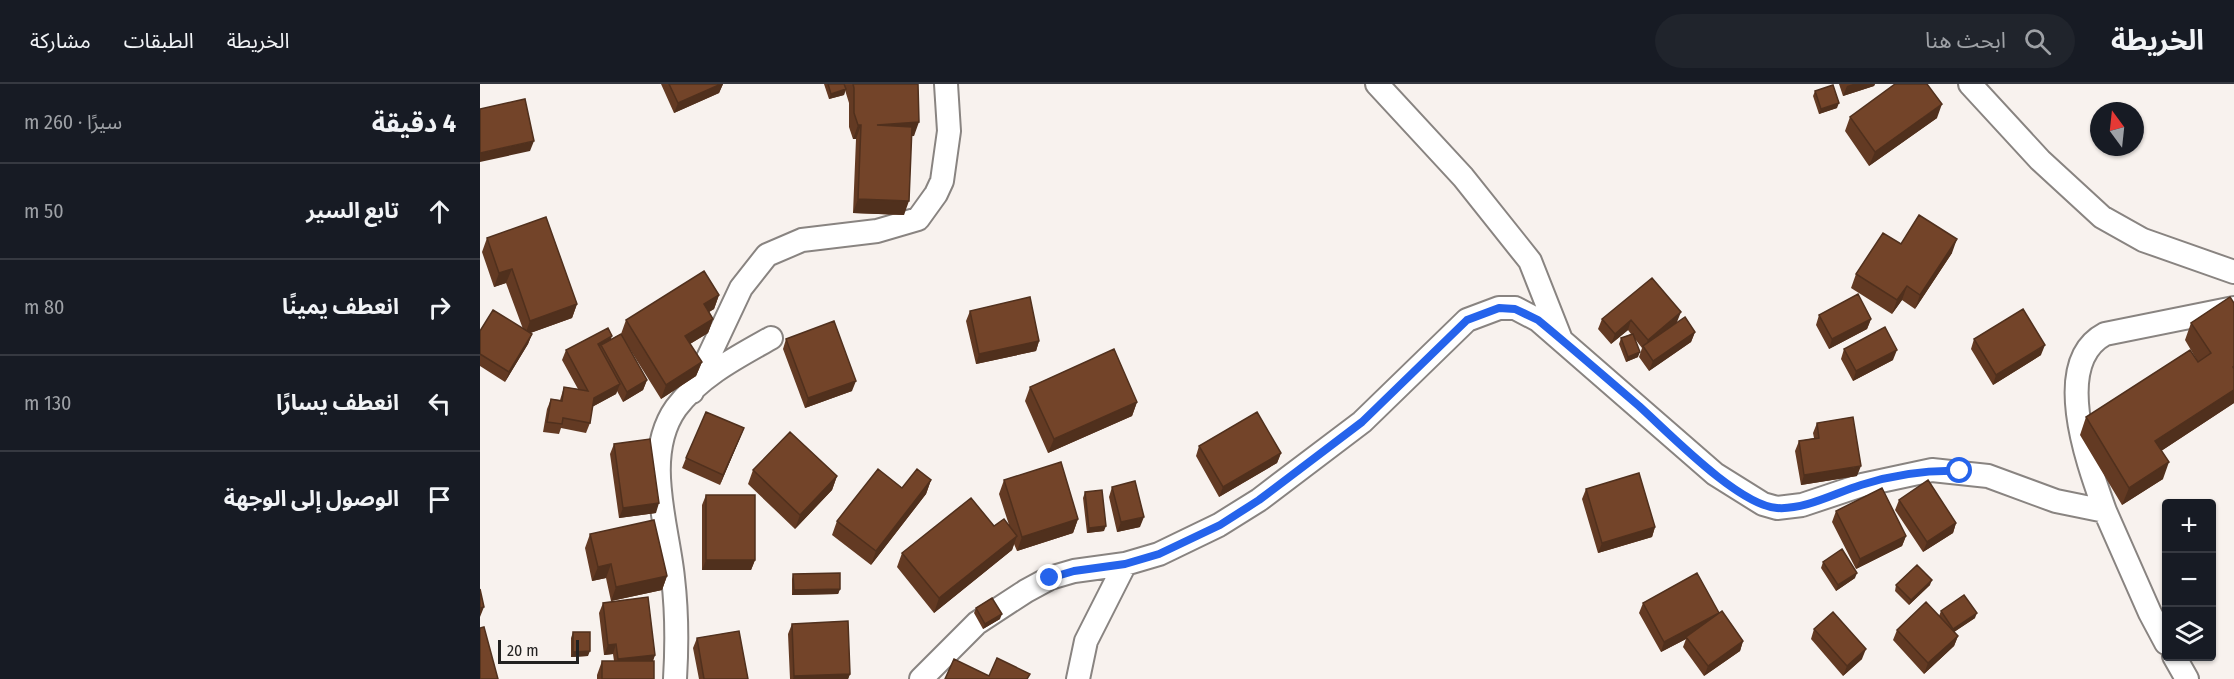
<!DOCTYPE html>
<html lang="ar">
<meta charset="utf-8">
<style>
:root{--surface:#171b24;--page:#20242c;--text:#f1f3f6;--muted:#9ea1a6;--line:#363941}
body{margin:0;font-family:"Fira Sans Condensed","Noto Sans Arabic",sans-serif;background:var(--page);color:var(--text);direction:rtl}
.controls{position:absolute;right:18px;bottom:18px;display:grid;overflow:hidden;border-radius:6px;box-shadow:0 2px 4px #0004}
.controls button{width:54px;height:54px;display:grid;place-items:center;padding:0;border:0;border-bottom:2px solid var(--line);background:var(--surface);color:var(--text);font:30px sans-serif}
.compass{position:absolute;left:1610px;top:18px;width:54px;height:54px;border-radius:50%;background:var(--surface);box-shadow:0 2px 4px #0004;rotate:345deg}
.scale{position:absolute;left:18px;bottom:15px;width:81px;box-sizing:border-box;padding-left:6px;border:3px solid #232120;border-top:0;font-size:16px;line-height:21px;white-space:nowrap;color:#232120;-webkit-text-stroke:4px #f8f2ee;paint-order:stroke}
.stop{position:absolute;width:18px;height:18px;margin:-14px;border:4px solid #2563eb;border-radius:50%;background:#fff}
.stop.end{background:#2563eb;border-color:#fff;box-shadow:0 2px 6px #0008}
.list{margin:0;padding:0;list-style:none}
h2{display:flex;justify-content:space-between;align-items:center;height:78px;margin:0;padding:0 24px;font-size:26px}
h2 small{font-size:20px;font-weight:400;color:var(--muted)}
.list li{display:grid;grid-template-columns:39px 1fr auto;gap:18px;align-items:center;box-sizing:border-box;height:96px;padding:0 24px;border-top:2px solid var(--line)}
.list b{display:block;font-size:22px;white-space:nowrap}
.list em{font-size:20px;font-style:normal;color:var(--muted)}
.icon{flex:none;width:33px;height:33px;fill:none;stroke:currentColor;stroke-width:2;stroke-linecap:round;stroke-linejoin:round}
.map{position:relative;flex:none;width:1754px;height:595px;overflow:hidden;direction:ltr}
header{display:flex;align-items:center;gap:36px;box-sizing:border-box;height:84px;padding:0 30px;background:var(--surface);border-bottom:2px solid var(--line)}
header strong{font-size:28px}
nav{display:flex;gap:33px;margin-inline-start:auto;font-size:21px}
.search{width:420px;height:54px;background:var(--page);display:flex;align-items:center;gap:15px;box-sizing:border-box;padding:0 21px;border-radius:33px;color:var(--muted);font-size:22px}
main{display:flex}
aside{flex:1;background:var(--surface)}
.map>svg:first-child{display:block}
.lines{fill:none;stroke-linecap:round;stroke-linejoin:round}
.street-casing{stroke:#898481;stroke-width:26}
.street{stroke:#fff;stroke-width:22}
.wall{fill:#633a23}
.shaded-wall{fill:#50301d}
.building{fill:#734429;stroke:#50301d;stroke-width:1.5}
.route{stroke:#2563eb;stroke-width:8}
</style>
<header>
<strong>الخريطة</strong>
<div class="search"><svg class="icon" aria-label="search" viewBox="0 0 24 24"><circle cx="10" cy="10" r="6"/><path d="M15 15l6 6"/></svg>ابحث هنا</div>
<nav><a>الخريطة</a><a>الطبقات</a><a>مشاركة</a></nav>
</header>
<main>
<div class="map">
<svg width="1754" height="595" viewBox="0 0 1754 595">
<rect width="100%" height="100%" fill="#f8f2ee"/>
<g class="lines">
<defs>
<path id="street" d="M897,0L983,93L1050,177L1080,253
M1490,0L1560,76L1622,133L1663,156L1754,188
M212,308L261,204L287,171L322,156L397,147L438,135L456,110L462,97L469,47L466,0
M1625,427L1670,529L1686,559
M1694,572L1707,595
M195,595C197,562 197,528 193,494C188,442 162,372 196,324C220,292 257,273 291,254
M441,595L497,539L546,507L570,494L594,487L645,480L679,470L739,441L779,416L882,338L987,236L1019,224H1035L1058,236L1235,390L1283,420L1297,424L1322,421L1382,401L1452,386L1508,392L1576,417L1625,427C1609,382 1570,279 1625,250L1754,224
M598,595L606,557L645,480"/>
</defs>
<use href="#street" class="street-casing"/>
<use href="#street" class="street"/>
</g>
<path class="wall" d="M181,0H243L239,9L194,29Z
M344,0H438L434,52H432L424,131L373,129L376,55H373L369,43V19L365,6L364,11L349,15Z
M1359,0H1395L1394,2L1363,12Z
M1335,7L1357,24L1339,30L1333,12Z
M1370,33L1457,34L1389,82L1365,47Z
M7,154L97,220L92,234L50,249L52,250L48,260L25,298L0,282V247L43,245L26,199L14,203L2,168Z
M1421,160L1472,169L1435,225L1422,216L1412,230L1371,204L1376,190Z
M239,211L234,225L229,228L233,235L228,249L210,260L222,278L216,292L181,315L144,256L167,296L163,306L143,318L137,307L136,310L112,323L110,339L106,349L81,344L79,350L63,348L67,325L71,315L80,316L84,303L98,305L82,276L86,266L131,255L141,250L146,236Z
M1750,213L1754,319L1681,367L1683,395L1642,421L1600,351L1606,333L1718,278L1705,256L1711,239Z
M490,227L559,257L556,267L496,280L486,237Z
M1339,231L1391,235L1387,245L1349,265L1336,241Z
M1122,235L1197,238L1191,243L1215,248L1211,258L1169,287L1159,273L1162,264L1155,255L1158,273L1146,278L1139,260L1141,254L1151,250L1148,246L1131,260L1118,245Z
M306,255L372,307L325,324L303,265Z
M1494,255L1561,271L1513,301L1491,265Z
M1364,265L1413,276L1373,297L1361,275Z
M550,303L657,318L652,332L568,369L545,317Z
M1337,339L1377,392L1321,401L1315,367L1319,357L1334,354L1333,349Z
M264,344L240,401L202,384L206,374Z
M134,360L176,429L139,434L130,370Z
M719,362L801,369L797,379L739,413L716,372Z
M273,386L357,392L352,406L315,445L268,400Z
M451,396L446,410L391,481L352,451L357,437L422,404Z
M524,396L598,435L593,449L537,467L534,460L532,466L454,529L417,483L422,469L514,442L529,441L519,410Z
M632,403L660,443L637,448L629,413Z
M1106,405L1175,443L1172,453L1118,469L1102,415Z
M605,408L624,447L607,449L603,414Z
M226,411L275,476L271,486H222V421Z
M1419,416L1476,439L1473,449L1443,468L1415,426Z
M1356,427L1426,452L1422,462L1376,485L1352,438Z
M110,450L187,492L182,506L131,517L126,494L112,497L105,464Z
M1343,478L1375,494L1356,507L1341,484Z
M313,490L360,505L358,510L312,511V495Z
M1416,501H1450L1429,521L1415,507Z
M123,519L175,571L173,577L174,595H117V591L122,577H134L133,570L124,571L119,529Z
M1163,519L1239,529L1263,557L1260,567L1224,592L1203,563L1206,555L1181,568L1159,529Z
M496,524L520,535L503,545L494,529Z
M1461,527L1495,534L1474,548L1478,552L1474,562L1444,590L1413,556L1417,546L1459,532Z
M312,540L370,590L368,595H310L308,550Z
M1334,545L1382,575L1363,592L1331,555Z
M93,548L108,572L91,573V554Z
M217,554L268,595H219L213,564Z"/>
<path class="shaded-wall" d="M241,0H243L239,9L194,29L198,19Z
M1373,0H1395L1394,2L1363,12L1367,2Z
M366,5L364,11L349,15L351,10Z
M1359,19L1357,24L1339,30L1341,25Z
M1462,20L1457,34L1389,82L1395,68Z
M439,38L434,52L392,55L397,41Z
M378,41H381L376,55H373Z
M54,57L50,67L0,78V69Z
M378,115L429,117L424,131L373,129Z
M1477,155L1472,169L1435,225L1440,211Z
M32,185L26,199L14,203L19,189Z
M1427,202L1422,216L1412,230L1417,216Z
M239,211L234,225L219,234L224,220Z
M97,220L92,234L45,251L50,237Z
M1201,228L1197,238L1164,266L1168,256Z
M233,235L228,249L200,266L205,252Z
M1391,235L1387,245L1349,265L1352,255Z
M1151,236L1148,246L1131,260L1135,250Z
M1215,248L1211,258L1169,287L1173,277Z
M52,250L48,260L25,298L29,288Z
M132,252L128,263L121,261L118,268V260Z
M559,257L556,267L496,280L499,270Z
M1565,261L1561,271L1513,301L1516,291Z
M1417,266L1413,276L1373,297L1376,287Z
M1160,268L1158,273L1146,278L1148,273Z
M222,278L216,292L181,315L186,301Z
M167,296L163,306L143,318L147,308Z
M376,297L372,307L325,324L328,314Z
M140,300L136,310L110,324L114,314Z
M1754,306V319L1669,375L1675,357Z
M657,318L652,332L568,369L574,355Z
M264,344L260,354L240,401L243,391Z
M801,369L797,379L739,413L743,403Z
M1689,378L1683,395L1642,421L1649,404Z
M1381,382L1377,392L1321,401L1324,391Z
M357,392L352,406L315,445L320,431Z
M451,396L446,410L391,481L396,467Z
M179,419L176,429L139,434L143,424Z
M664,433L660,443L637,448L641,438Z
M598,435L593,449L537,467L542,453Z
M1476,439L1473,449L1443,468L1447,458Z
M626,442L624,447L607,449L609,444Z
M1175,443L1172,453L1118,469L1122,459Z
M537,452L532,466L454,529L459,514Z
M1426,452L1422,462L1376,485L1380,475Z
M226,476H275L271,486H222Z
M131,480L126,494L112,497L118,483Z
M1377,489L1375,494L1356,507L1358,501Z
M187,492L182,506L131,517L136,503Z
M1452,496L1450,501L1429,521L1431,516Z
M360,505L358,510L312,511L314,506Z
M4,523L0,533V524Z
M1239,529L1236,539L1206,553V555L1181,568L1184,558Z
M1497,529L1495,534L1471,550L1473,545Z
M522,530L520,535L503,545L505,540Z
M1478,552L1474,562L1444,590L1448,579Z
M1263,557L1260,567L1224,592L1228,582Z
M136,560L133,570L124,571L128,561Z
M1386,565L1382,575L1363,592L1367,582Z
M110,567L108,572L91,573L93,568Z
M175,571L171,581L135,585L138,575Z
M370,590L368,595H313L314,592Z"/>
<path class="building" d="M189,0H241L198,19Z
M348,0H364L366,5L351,10Z
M373,0H438L439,38L397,41L432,43L429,117L378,115L381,41H378L374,29V4Z
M1415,0H1447L1462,20L1395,68L1370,33Z
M1353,1L1359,19L1341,25L1335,7Z
M45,15L54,57L0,69V25Z
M1439,131L1477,155L1440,211L1427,202L1417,216L1376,190L1403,149L1421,160Z
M66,133L97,220L50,237L32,185L19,189L7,154Z
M224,187L239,211L224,220L233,235L205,252L222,278L186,301L146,236Z
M1172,194L1201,228L1168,256L1151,236L1135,250L1122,235Z
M1378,210L1391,235L1352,255L1339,231Z
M550,213L559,257L499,270L490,227Z
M1750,213L1754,219V282L1753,283L1754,285V306L1675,357L1689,378L1649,404L1606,333L1710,266L1718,278L1731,269L1711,239Z
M1543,225L1565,261L1516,291L1494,255Z
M13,226L52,250L29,288L0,270V247Z
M1205,233L1215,248L1173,277L1163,262Z
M354,237L376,297L328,314L306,255Z
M1405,243L1417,266L1376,287L1364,265Z
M128,244L132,252L118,260L140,300L114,314L110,339L83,334L82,340L67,338L71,315L82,317L84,303L108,307L86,266Z
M141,250L167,296L147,308L121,261Z
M1153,250L1160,268L1148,273L1141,254Z
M634,265L657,318L574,355L550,303Z
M226,328L264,344L243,391L206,374Z
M777,328L801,369L743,403L719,362Z
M1373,333L1381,382L1324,391L1319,357L1339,354L1337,339Z
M310,348L357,392L320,431L273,386Z
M170,355L179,419L143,424L134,360Z
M581,378L598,435L542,453L524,396Z
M398,385L422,404L437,385L451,396L396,467L357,437Z
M1159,389L1175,443L1122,459L1106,405Z
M1448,396L1476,439L1447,458L1419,416Z
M655,397L664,433L641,438L632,403Z
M1402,404L1426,452L1380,475L1356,427Z
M622,406L626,442L609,444L605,408Z
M226,411H275V476H226Z
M491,414L514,442L524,435L537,452L459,514L422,469Z
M174,436L187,492L136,503L131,480L118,483L110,450Z
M1362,465L1377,489L1358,501L1343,478Z
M1437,481L1452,496L1431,516L1416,501Z
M360,489V505L314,506L313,490Z
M1217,489L1239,529L1184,558L1163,519Z
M0,505L4,523L0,524Z
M1484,511L1497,529L1473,545L1461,527Z
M168,513L175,571L138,575L136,560L128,561L123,519Z
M512,514L522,530L505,540L496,524Z
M1446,518L1478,552L1448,579L1417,546Z
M1242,527L1263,557L1228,582L1206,553Z
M1353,528L1386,565L1367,582L1334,545Z
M368,537L370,590L314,592L312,540Z
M4,543L18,595H0V544Z
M259,547L268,595H224L217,554Z
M93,548H110V567L93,568Z
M517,574L550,590L547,595H465L474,575L509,592Z
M122,577H174V595H122Z"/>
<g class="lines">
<path class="route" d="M570,494L594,487L645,480L679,470L740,441L779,416L882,338L987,236L1019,224L1035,225L1058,236C1092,264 1125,293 1159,322C1189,349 1258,421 1297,424C1325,426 1355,409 1381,401C1413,391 1446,386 1480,387"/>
</g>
</svg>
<div class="controls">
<button>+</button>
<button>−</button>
<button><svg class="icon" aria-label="layers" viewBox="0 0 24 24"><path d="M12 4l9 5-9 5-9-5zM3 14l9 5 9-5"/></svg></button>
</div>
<svg class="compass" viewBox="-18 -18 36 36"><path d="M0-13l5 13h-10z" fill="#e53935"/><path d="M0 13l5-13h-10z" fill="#9ea1a6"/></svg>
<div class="scale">20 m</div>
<div class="stop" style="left:1480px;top:387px"></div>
<div class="stop end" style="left:570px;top:494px"></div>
</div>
<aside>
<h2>4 دقيقة<small>سيرًا · 260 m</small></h2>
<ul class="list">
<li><svg class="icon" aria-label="ahead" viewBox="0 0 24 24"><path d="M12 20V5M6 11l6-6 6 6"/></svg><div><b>تابع السير</b></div><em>50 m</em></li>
<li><svg class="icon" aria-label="right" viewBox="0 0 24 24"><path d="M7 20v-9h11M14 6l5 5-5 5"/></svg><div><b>انعطف يمينًا</b></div><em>80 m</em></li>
<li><svg class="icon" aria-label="left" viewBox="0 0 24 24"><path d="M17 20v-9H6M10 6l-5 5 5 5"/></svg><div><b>انعطف يسارًا</b></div><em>130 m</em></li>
<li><svg class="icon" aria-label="arrive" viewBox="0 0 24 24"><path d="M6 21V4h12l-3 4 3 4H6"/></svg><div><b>الوصول إلى الوجهة</b></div></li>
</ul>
</aside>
</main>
